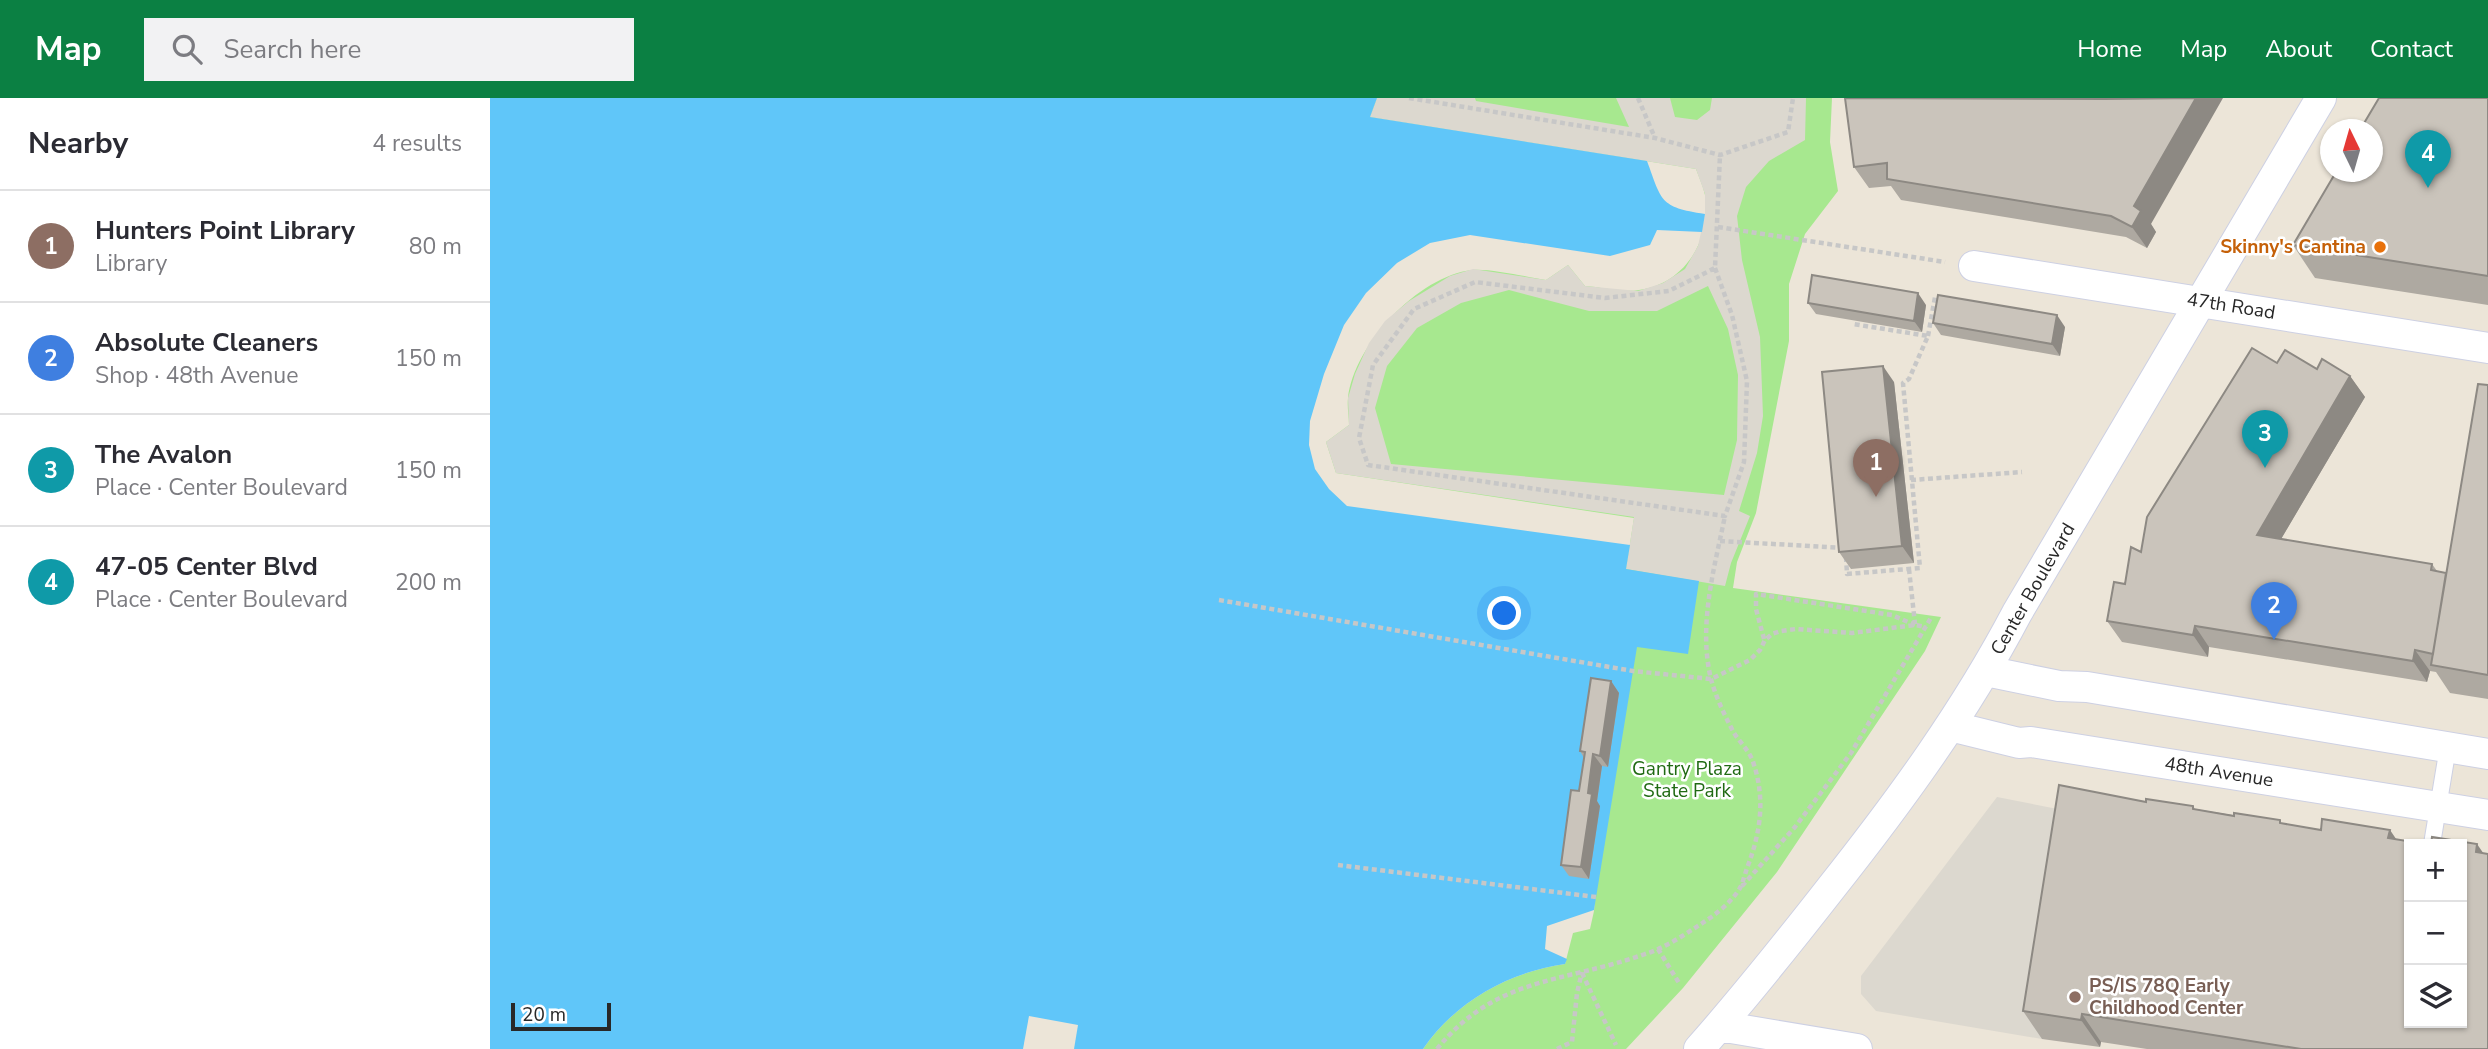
<!DOCTYPE html>
<meta charset="utf-8">
<style>
:root{--surface:#fff;--page:#f2f2f3;--text:#2b2b33;--muted:#7c7c81;--line:#e1e1e2;--accent:#0b8043}
body{margin:0;font-family:"Nunito Sans",sans-serif;background:var(--page);color:var(--text)}
.controls{position:absolute;right:21px;bottom:21px;display:grid;overflow:hidden;border-radius:0px;box-shadow:0 2px 5px #0004}
.controls button{width:63px;height:63px;display:grid;place-items:center;padding:0;border:0;border-bottom:2px solid var(--line);background:var(--surface);color:var(--text);font:35px sans-serif}
.compass{position:absolute;left:1830px;top:21px;width:63px;height:63px;border-radius:50%;background:var(--surface);box-shadow:0 2px 5px #0004;rotate:355deg}
.scale{position:absolute;left:21px;bottom:18px;width:100px;box-sizing:border-box;padding-left:7px;border:4px solid #282828;border-top:0;font-size:19px;line-height:24px;white-space:nowrap;color:#282828;-webkit-text-stroke:5px #fff;paint-order:stroke}
.you{position:absolute;left:1015px;top:516px;width:24px;height:24px;margin:-18px;border:5px solid #fff;border-radius:50%;background:#1a73e8;box-shadow:0 0 0 10px #1a73e833}
.badge{display:grid;place-items:center;width:46px;height:46px;border-radius:50%;background:var(--accent);color:#fff;font-size:23px;font-weight:700}
.pin{position:absolute;translate:-50% -58px;filter:drop-shadow(0 2px 4px #0008)}
.pin::after{content:'';position:absolute;top:37px;width:24px;height:21px;background:inherit;clip-path:polygon(0 0,100% 0,50% 100%)}
.list{margin:0;padding:0;list-style:none}
h2{display:flex;justify-content:space-between;align-items:center;height:91px;margin:0;padding:0 28px;font-size:30px}
h2 small{font-size:23px;font-weight:400;color:var(--muted)}
.list li{display:grid;grid-template-columns:46px 1fr auto;gap:21px;align-items:center;box-sizing:border-box;height:112px;padding:0 28px;border-top:2px solid var(--line)}
.list b{display:block;font-size:26px;white-space:nowrap}
.list p{margin:0;font-size:23px;white-space:nowrap;color:var(--muted)}
.list em{font-size:23px;font-style:normal;color:var(--muted)}
.icon{flex:none;width:38px;height:38px;fill:none;stroke:currentColor;stroke-width:2;stroke-linecap:round;stroke-linejoin:round}
.map{position:relative;flex:none;width:1998px;height:951px;overflow:hidden}
header{display:flex;align-items:center;gap:42px;box-sizing:border-box;height:98px;padding:0 35px;background:var(--accent);color:#fff}
header strong{font-size:33px}
nav{display:flex;gap:38px;margin-inline-start:auto;font-size:24px}
.search{width:490px;height:63px;background:var(--page);display:flex;align-items:center;gap:18px;box-sizing:border-box;padding:0 24px;border-radius:0px;color:var(--muted);font-size:26px}
main{display:flex}
aside{flex:1;background:var(--surface)}
.map>svg:first-child{display:block}
.green{fill:#a7e88f}
.plaza{fill:#dcd8cf;fill-rule:evenodd}
.water{fill:#60c6f9}
.pier{fill:#ece5d8}
.lines{fill:none;stroke-linecap:round;stroke-linejoin:round}
.service-casing{stroke:#cdd0e3;stroke-width:18}
.minor-casing{stroke:#cdd0e3;stroke-width:32}
.path{stroke:#c7c7c7;stroke-width:4.5;stroke-dasharray:5 3.5;stroke-linecap:butt}
.service{stroke:#fff;stroke-width:16}
.minor{stroke:#fff;stroke-width:30}
.wall{fill:#aea9a1}
.shaded-wall{fill:#8d8983}
.building{fill:#cac4bb;stroke:#8d8983;stroke-width:2}
.food-dot{fill:#e8710a;stroke:#fff;stroke-width:2.5}
.education-dot{fill:#8d6e63;stroke:#fff;stroke-width:2.5}
.labels{text-anchor:middle;dominant-baseline:central;stroke-width:5;stroke-linejoin:round;paint-order:stroke}
.food-label{font-size:19px;font-weight:bold;fill:#c56008;stroke:#fff;text-anchor:end}
.street-label{font-size:19px;fill:#282828;stroke:#fff}
.park-label{font-size:19px;fill:#206a13;stroke:#fff}
.education-label{font-size:19px;font-weight:bold;fill:#785e54;stroke:#fff;text-anchor:start}
</style>
<header>
<strong>Map</strong>
<div class="search"><svg class="icon" aria-label="search" viewBox="0 0 24 24"><circle cx="10" cy="10" r="6"/><path d="M15 15l6 6"/></svg>Search here</div>
<nav><a>Home</a><a>Map</a><a>About</a><a>Contact</a></nav>
</header>
<main>
<aside>
<h2>Nearby<small>4 results</small></h2>
<ul class="list">
<li><span class="badge" style="background:#8d6e63">1</span><div><b>Hunters Point Library</b><p>Library</p></div><em>80 m</em></li>
<li><span class="badge" style="background:#3f7fe0">2</span><div><b>Absolute Cleaners</b><p>Shop · 48th Avenue</p></div><em>150 m</em></li>
<li><span class="badge" style="background:#0f9aa8">3</span><div><b>The Avalon</b><p>Place · Center Boulevard</p></div><em>150 m</em></li>
<li><span class="badge" style="background:#0f9aa8">4</span><div><b>47-05 Center Blvd</b><p>Place · Center Boulevard</p></div><em>200 m</em></li>
</ul>
</aside>
<div class="map">
<svg width="1998" height="951" viewBox="0 0 1998 951">
<rect width="100%" height="100%" fill="#ece5d8"/>
<path class="green" d="M887,0H1342L1340,44L1348,93L1315,136L1299,186V243L1266,415L1247,464L1243,490L1451,519L1435,553L1287,774L1193,890L1136,951H933C966,903 1019,874 1075,866L1083,835L1100,831L1104,813L1136,471L1144,420L846,375L836,344L859,327C859,318 857,309 858,300C864,247 928,178 982,172C998,170 1038,179 1056,182L1078,167L1095,188C1112,189 1132,195 1149,192C1195,186 1222,141 1215,97C1213,88 1209,79 1206,71L880,19Z"/>
<path class="plaza" d="M887,0H985L986,3L1139,29L1126,0H1180L1185,19L1207,22L1220,12L1222,0H1316L1315,42L1279,63L1256,89L1247,118L1252,162L1270,239L1273,318L1267,355L1249,413L1260,418L1241,465L1235,488L1136,471L1144,419L846,375L836,344L859,327L858,300L865,276L879,245L895,223L919,203L960,178L983,171L1056,182L1078,167L1095,188L1148,193L1173,185L1195,171L1208,148L1215,116V96L1206,71L880,19ZM1218,188L1238,231L1248,277L1247,342L1234,397L901,366L885,310L897,268L927,230L971,205L1019,192L1099,213H1167Z
M1507,699L1588,715L1552,941L1386,913L1371,896V878Z"/>
<path class="water" d="M0,0H887L880,19L1157,63C1172,103 1169,109 1215,116L1212,134L1167,132L1160,147L1120,158L980,137L940,145L907,165L876,195L854,227L834,276L820,323L819,347L825,371L839,391L857,408L1140,447L1136,471L1209,483L1198,556L1147,549L1104,812L1057,828L1055,851L1077,861L1075,866C1019,874 966,903 933,951H0Z"/>
<path class="pier" d="M539,918L588,927L584,951H533Z"/>
<g class="lines">
<defs>
<path id="service" d="M1942,746L1958,649"/>
<path id="minor" d="M1484,168L1998,250
M1496,573L1569,588L1597,589L1998,656
M1460,628L1529,645L1541,644L1998,717
M1229,928L1367,951
M1209,951C1255,899 1298,845 1341,790C1410,703 1475,614 1527,515L1831,0"/>
</defs>
<use href="#service" class="service-casing"/>
<use href="#minor" class="minor-casing"/>
<path class="path" d="M919,0L1165,40L1230,57L1298,34L1303,0
M1148,0L1165,40
M1228,129L1455,164
M1225,170L1242,217L1257,283L1254,364L1235,418L878,367L869,340L883,267L924,211L985,184L1115,200L1179,193L1225,170L1230,57
M1438,238L1445,199
M1421,382L1532,374
M1230,443L1355,450
M1356,459L1357,476L1430,470L1413,285L1419,281L1438,238L1363,226
M1419,471L1425,526
M729,502L1143,573L1221,581L1260,562L1270,552L1275,542L1282,536L1291,533L1306,531L1362,535L1425,527L1436,529
M1274,541L1266,511V496L1402,517L1425,527
M848,767L1106,799
M1252,788L1305,729L1361,655L1442,518
M1168,851L1189,885
M1092,875L1126,947
M947,951C1006,878 1074,885 1155,856C1175,850 1194,837 1211,826C1225,817 1241,805 1250,790C1253,784 1255,776 1257,770C1271,734 1276,699 1262,661C1258,652 1250,644 1244,635C1235,618 1226,600 1221,581C1208,528 1224,471 1235,418
M1067,951L1082,944L1087,895L1092,874"/>
<use href="#service" class="service"/>
<use href="#minor" class="minor"/>
</g>
<path class="wall" d="M1355,0L1661,126L1666,134L1657,150L1636,139L1411,102L1401,88L1379,90L1364,69Z
M1998,0V207L1825,180L1803,147Z
M1318,205L1436,207L1432,234L1326,216Z
M1443,225L1575,229L1570,258L1451,237Z
M1787,265L1827,271L1860,278L1875,299L1791,441L1942,466L1947,473L1956,475L1998,287V601L1960,595L1946,574L1940,573L1937,584L1719,549L1718,559L1632,544L1617,523L1651,454Z
M1404,284L1424,465L1361,471L1349,454Z
M1121,583L1129,595L1118,669L1112,668L1107,703L1110,708L1099,781L1079,778L1071,767L1089,693L1094,660L1090,653Z
M1656,704L1703,708L1705,711L1792,725L1998,951H1657L1611,944L1610,949L1552,941L1533,913Z"/>
<path class="shaded-wall" d="M1706,0H1733L1661,126L1666,134L1657,150L1642,129L1644,108Z
M1428,195L1436,207L1432,234L1424,223Z
M1567,217L1575,229L1570,258L1562,246Z
M1393,268L1404,284L1424,465L1412,448Z
M1860,278L1875,299L1781,458L1767,437Z
M1705,528L1719,549L1718,559L1703,537Z
M1925,552L1940,573L1937,584L1923,563Z
M1121,583L1129,595L1118,669L1110,658Z
M1103,656L1112,668L1107,703L1110,708L1099,781L1091,769L1098,695Z
M1900,732L1919,760L1898,740Z
M1987,746L1998,762L1986,754Z
M1592,916L1611,944L1610,949L1591,922Z"/>
<path class="building" d="M1355,0L1614,1L1706,0L1644,108L1651,113L1642,129L1621,118L1397,81V65L1364,69Z
M1889,0H1998V178L1803,147L1846,74H1882V32H1870Z
M1322,177L1428,195L1424,223L1318,205Z
M1448,197L1567,217L1562,246L1443,225Z
M1762,250L1787,265L1795,252L1827,271L1832,261L1860,278L1767,437L1942,466L1941,472L1956,475L1943,556L1925,552L1923,563L1705,528L1703,537L1617,523L1624,484L1635,486L1641,449L1651,454L1657,419Z
M1393,268L1412,448L1349,454L1332,274Z
M1988,286L1998,287V577L1941,567Z
M1101,580L1121,583L1110,658L1103,656L1098,695L1102,696L1091,769L1071,767L1081,692L1089,693L1095,654L1090,653Z
M1569,687L1656,704V701L1703,708V711L1744,718V715L1790,722V725L1831,732L1832,721L1900,732L1898,740L1935,746H1919V925H1972V746H1941L1942,739L1987,746L1986,754L1998,756V951H1811L1592,916L1591,922L1533,913Z"/>
<circle class="food-dot" cx="1890" cy="149" r="7"/>
<circle class="education-dot" cx="1585" cy="899" r="7"/>
<g class="labels">
<g class="food-label">
<text x="1876" y="149">Skinny's Cantina</text>
</g>
<g class="street-label">
<text transform="translate(1741 208) rotate(9)">47th Road</text>
<text transform="translate(1543 491) rotate(-60)">Center Boulevard</text>
<text transform="translate(1729 674) rotate(9)">48th Avenue</text>
</g>
<g class="park-label">
<text x="1197" y="671">Gantry Plaza<tspan x="1197" dy="22">State Park</tspan></text>
</g>
<g class="education-label">
<text x="1599" y="888">PS/IS 78Q Early<tspan x="1599" dy="22">Childhood Center</tspan></text>
</g>
</g>
</svg>
<div class="controls">
<button>+</button>
<button>−</button>
<button><svg class="icon" aria-label="layers" viewBox="0 0 24 24"><path d="M12 4l9 5-9 5-9-5zM3 14l9 5 9-5"/></svg></button>
</div>
<svg class="compass" viewBox="-18 -18 36 36"><path d="M0-13l5 13h-10z" fill="#e53935"/><path d="M0 13l5-13h-10z" fill="#7c7c81"/></svg>
<div class="scale">20 m</div>
<div class="you"></div>
<div class="pin badge" style="left:1386px;top:399px;background:#8d6e63">1</div>
<div class="pin badge" style="left:1784px;top:542px;background:#3f7fe0">2</div>
<div class="pin badge" style="left:1775px;top:370px;background:#0f9aa8">3</div>
<div class="pin badge" style="left:1938px;top:90px;background:#0f9aa8">4</div>
</div>
</main>
